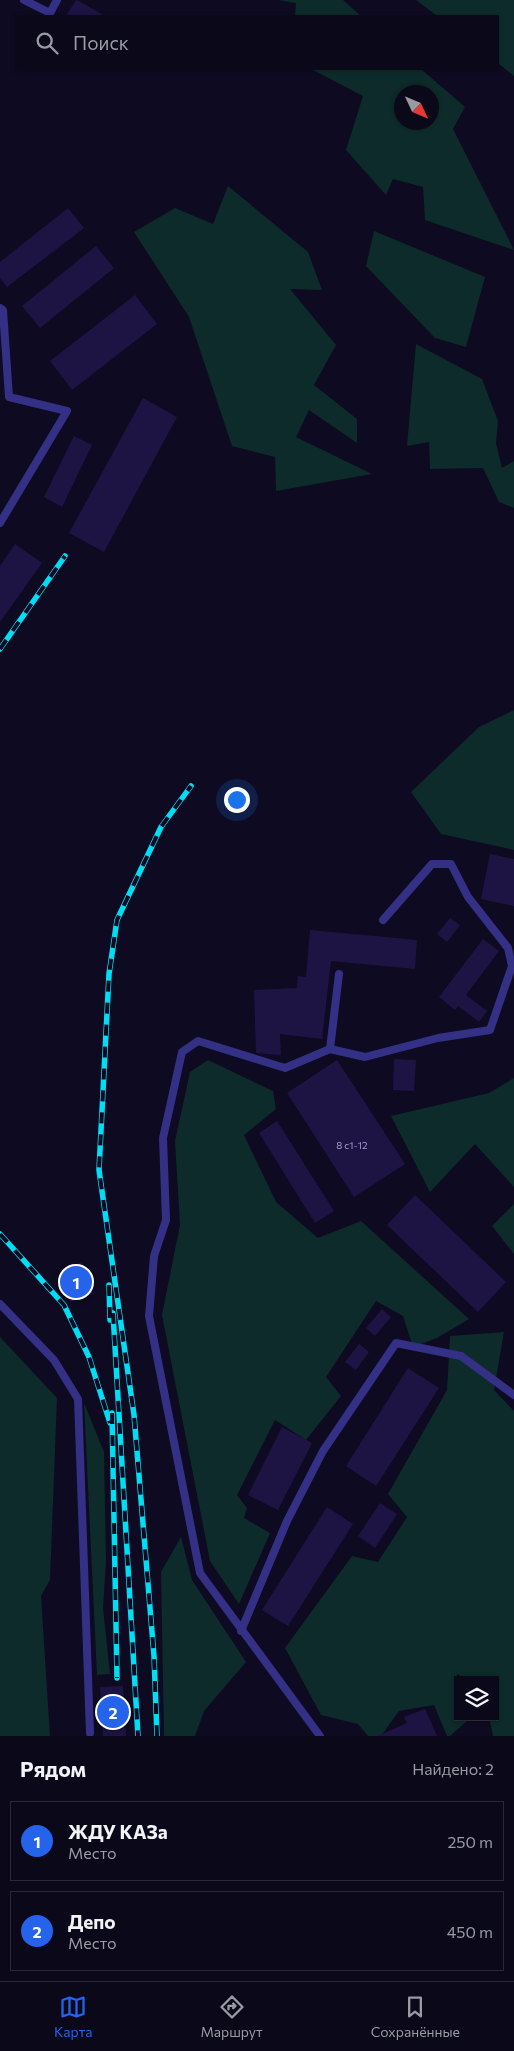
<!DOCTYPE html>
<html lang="ru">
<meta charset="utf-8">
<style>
:root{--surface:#0a0819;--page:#181626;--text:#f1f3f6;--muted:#999aa2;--line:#2a2938;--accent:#2563eb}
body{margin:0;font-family:Commissioner,sans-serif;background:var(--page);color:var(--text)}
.controls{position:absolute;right:15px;bottom:15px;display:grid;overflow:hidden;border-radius:0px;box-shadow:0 1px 4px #0004}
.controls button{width:45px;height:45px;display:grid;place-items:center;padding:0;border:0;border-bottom:1px solid var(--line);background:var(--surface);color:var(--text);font:25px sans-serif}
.compass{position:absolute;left:394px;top:85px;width:45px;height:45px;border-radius:50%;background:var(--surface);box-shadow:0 1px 4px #0004;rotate:134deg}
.you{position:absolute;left:236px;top:799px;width:18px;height:18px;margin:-12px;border:4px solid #fff;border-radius:50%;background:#1a73e8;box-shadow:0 0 0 8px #1a73e833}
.badge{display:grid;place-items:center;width:32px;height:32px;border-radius:50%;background:var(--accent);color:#fff;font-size:16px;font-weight:700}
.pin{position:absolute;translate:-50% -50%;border:2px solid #fff;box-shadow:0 1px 5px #0006}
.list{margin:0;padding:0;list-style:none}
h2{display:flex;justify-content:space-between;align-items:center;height:65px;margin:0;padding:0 20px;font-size:21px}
h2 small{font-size:16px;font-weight:400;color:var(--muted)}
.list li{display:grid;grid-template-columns:32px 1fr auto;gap:15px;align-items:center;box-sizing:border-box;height:80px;margin:0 10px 10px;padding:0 10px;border:1px solid var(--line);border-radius:0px}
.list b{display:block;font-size:19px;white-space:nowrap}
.list p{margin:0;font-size:16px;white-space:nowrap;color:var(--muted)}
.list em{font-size:16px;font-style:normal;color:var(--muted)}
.icon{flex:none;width:28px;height:28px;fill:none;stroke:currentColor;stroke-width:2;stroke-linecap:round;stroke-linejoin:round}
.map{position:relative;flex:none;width:514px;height:1736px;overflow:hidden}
.search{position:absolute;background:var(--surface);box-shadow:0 1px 4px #0004;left:15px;right:15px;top:15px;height:55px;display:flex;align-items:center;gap:12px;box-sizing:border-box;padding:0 18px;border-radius:0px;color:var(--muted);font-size:19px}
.sheet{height:245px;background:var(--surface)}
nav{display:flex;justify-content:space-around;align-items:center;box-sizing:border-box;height:70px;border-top:1px solid var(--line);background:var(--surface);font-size:14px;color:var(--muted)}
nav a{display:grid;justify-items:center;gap:2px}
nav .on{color:var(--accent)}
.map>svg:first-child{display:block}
.green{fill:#0d2b2a;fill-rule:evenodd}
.building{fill:#1e1444}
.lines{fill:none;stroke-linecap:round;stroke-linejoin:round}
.service{stroke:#333085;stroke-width:8}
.rail-casing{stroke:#00def5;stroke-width:5.5}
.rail{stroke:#0e0a21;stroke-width:4;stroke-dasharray:11;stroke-linecap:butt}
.labels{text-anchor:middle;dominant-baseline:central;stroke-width:5;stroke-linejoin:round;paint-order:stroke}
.number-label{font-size:10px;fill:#a49cd0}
</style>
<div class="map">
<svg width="514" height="1736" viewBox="0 0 514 1736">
<rect width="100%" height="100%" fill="#0e0a21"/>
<path class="green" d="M278,0H343L361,16H295L296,3Z
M416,0H514V76L498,63V16H437Z
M311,69H421L465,107L453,129L514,250L425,220L423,187L393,179L386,195L346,150L363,96ZM402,92H432V122H402Z
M228,186L308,252L322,290L290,289L336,345L314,385L357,419V443L309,410L296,437L372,474L276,491L275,457L232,446L189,317L134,232L175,208L213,224Z
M374,231L485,277L466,347L435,338L366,266Z
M416,344L482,379L498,421L496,443L502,468L514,461V508L499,502L483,468L430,469L429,442L407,446Z
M514,710V850L441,834L411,792L479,727Z
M208,1060L273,1091L276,1109L244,1135L276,1202L318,1238L361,1221L469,1319L437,1338L413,1347L403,1316L376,1301L326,1377L341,1396L306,1440L275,1420L237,1495L247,1508L244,1518L270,1533L239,1604L210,1561L162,1315L180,1225L175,1141L190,1072Z
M514,1078V1187L475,1144L430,1192L391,1116L489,1093Z
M514,1204V1254L492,1226Z
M504,1332L494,1390L514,1411V1736H493L489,1717H495V1680H467L457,1674L458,1717H466L467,1721L450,1736H447L434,1705L399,1711L381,1736H368L358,1724L321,1715L285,1648L352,1556L378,1562L407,1517L388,1494L447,1390L450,1336Z
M0,1337L57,1398L50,1580L41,1596L50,1736H0Z
M84,1403L104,1452L106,1562L103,1608L110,1674L97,1675Z
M181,1537L192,1580L246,1662L204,1711L195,1736H164L161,1572Z"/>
<path class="building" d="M76,0H77L105,16H66Z
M68,208L84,228L7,287L0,278V262Z
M96,246L114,268L40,328L22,306Z
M135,295L157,324L72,390L50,361Z
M143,398L177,417L104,552L69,533Z
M74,436L92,445L62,507L44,497Z
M15,544L42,563L0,622V566Z
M490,854L514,859V906L481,899Z
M450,918L460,925L447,942L437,934Z
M310,930L417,940L415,969L331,961L322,1039L280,1034L281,1055L256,1053L254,990L297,988L298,976L306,977Z
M483,939L499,951L466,995L487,1011L479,1022L458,1006L455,1010L439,997Z
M394,1059L416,1060L414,1091L393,1090Z
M337,1060L405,1164L354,1197L287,1093Z
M277,1121L334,1211L315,1223L259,1133Z
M415,1195L506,1282L478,1312L387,1225Z
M82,1262L93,1294L71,1302L60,1270Z
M382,1309L391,1317L375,1336L366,1328Z
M359,1344L369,1352L356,1370L345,1362Z
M408,1368L439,1388L376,1486L346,1466Z
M282,1427L312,1443L278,1510L248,1495Z
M380,1503L397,1514L375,1548L358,1536Z
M327,1507L353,1524L288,1626L262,1610Z
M123,1686L126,1736H103L100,1687Z
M425,1709L437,1736H377L407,1723L404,1717Z"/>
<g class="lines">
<path class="service" d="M24,0L50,13L57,0
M0,308L3,310L9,397L67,411L0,523
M330,1049L339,974
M0,1304L54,1360L78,1399L90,1733
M241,1631L287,1521L323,1451L396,1343L461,1356L514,1395
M320,1736L200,1573L149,1316L154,1256L166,1220L163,1138L182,1052L198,1041L285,1068L330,1049L365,1057L438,1038L490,1030L512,966L508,948L468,897L451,864H432L383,920"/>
<defs>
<path id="rail" d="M0,649L65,556
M0,1234L64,1305L89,1357L110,1423
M109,1285L110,1320
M113,1313L138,1736
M112,1413L117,1678
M157,1736L154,1656L134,1415L99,1170L109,974L117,920L161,827L191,786"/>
</defs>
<use href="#rail" class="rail-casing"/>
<use href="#rail" class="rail"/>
</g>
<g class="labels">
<g class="number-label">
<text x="352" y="1145">8 с1-12</text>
</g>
</g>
</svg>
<div class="controls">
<button><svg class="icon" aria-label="layers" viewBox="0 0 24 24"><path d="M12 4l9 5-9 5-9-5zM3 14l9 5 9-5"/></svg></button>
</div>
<svg class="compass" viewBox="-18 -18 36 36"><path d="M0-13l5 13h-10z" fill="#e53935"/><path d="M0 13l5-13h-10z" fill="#999aa2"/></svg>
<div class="you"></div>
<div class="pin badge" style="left:76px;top:1282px">1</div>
<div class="pin badge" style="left:113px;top:1712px">2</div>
<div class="search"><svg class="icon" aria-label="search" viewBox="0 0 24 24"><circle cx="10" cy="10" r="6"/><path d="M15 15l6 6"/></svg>Поиск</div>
</div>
<section class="sheet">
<h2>Рядом<small>Найдено: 2</small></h2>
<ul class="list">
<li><span class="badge">1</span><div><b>ЖДУ КАЗа</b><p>Место</p></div><em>250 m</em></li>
<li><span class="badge">2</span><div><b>Депо</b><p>Место</p></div><em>450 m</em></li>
</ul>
</section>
<nav>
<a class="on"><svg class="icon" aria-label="map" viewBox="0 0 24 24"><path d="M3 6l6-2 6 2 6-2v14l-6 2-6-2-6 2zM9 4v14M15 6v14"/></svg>Карта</a>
<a><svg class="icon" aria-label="directions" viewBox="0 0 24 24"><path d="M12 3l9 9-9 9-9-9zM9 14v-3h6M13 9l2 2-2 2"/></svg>Маршрут</a>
<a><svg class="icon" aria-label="saved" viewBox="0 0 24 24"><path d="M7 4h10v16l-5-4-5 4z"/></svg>Сохранённые</a>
</nav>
